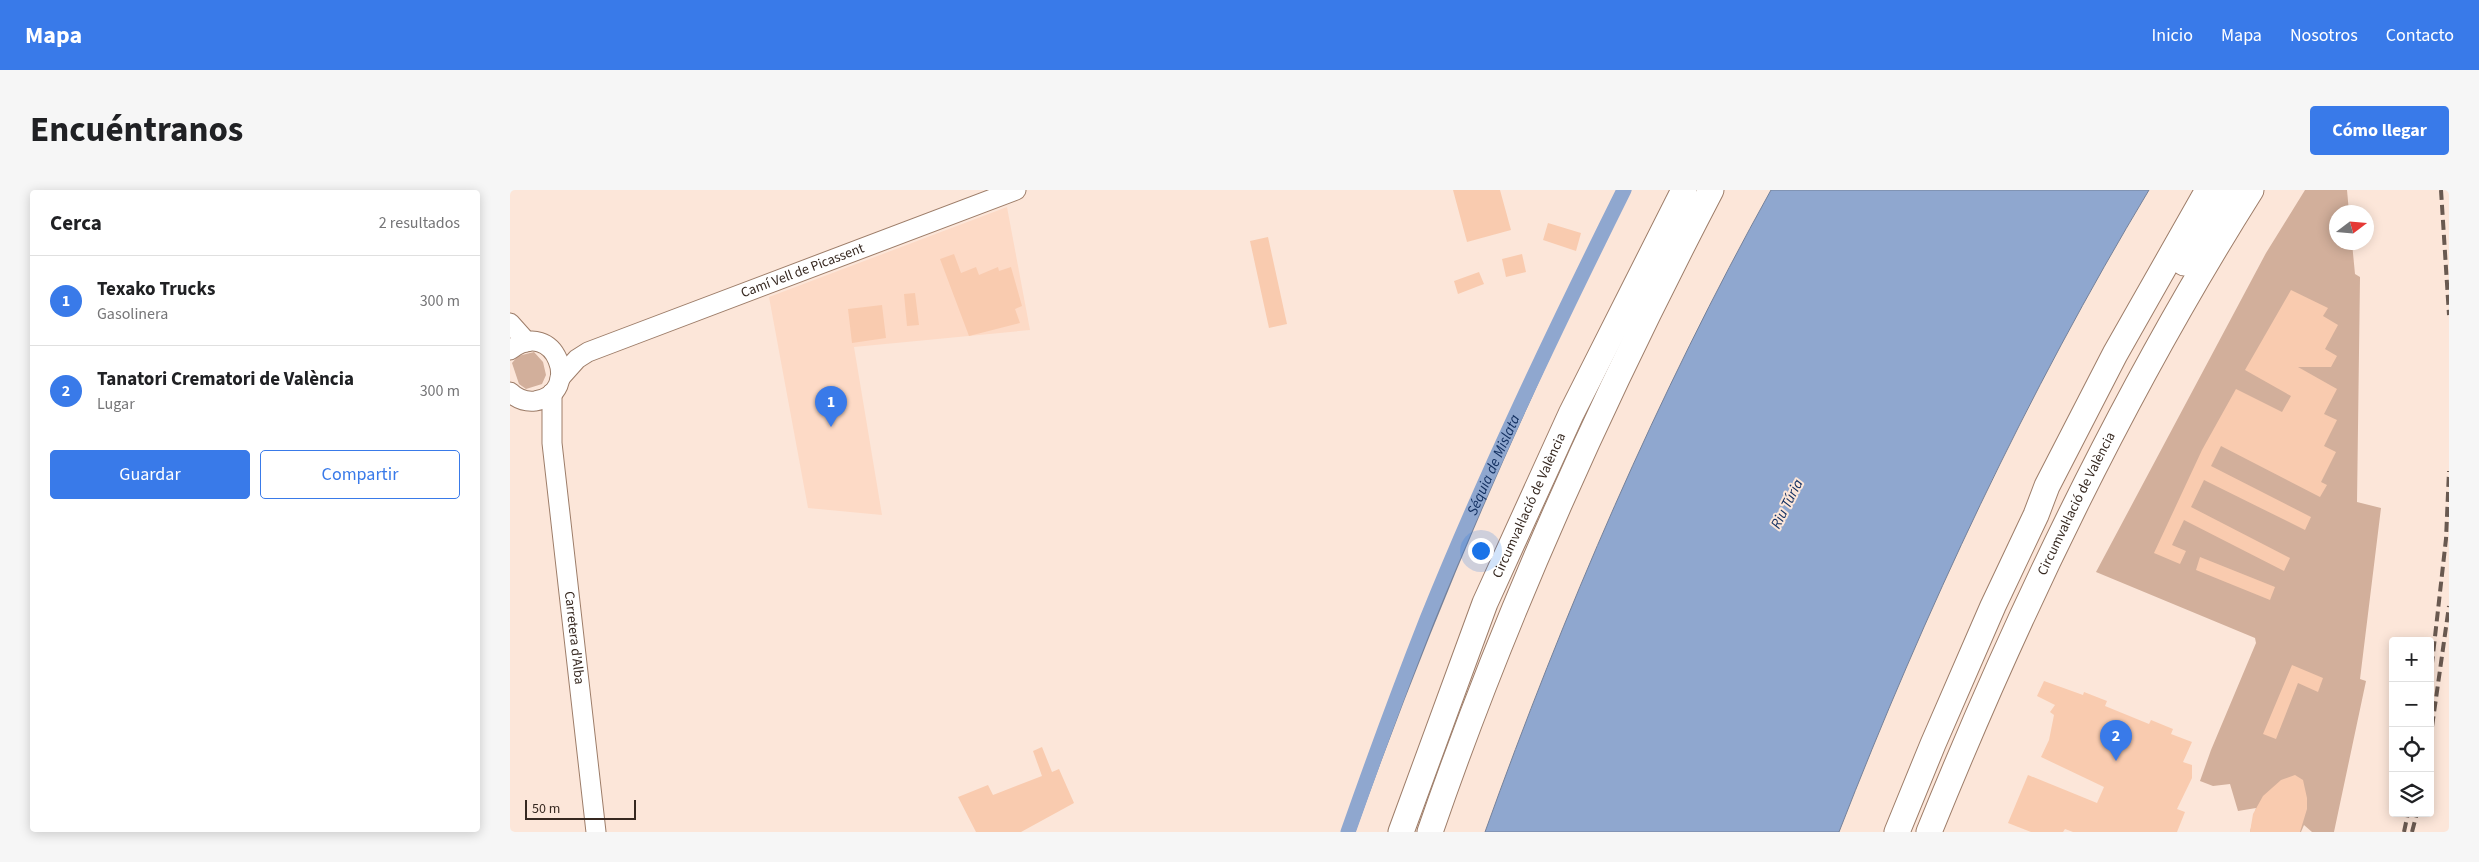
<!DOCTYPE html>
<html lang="es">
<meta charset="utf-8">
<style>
:root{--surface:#fff;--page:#f6f6f6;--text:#202124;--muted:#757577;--line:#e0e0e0;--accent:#397ae9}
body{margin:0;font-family:"Source Sans 3",sans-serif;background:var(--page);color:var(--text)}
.controls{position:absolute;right:15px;bottom:15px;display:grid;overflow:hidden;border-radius:5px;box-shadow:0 2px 12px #0003}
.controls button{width:45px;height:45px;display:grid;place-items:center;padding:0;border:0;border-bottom:1px solid var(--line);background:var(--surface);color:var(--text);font:25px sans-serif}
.compass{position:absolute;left:1819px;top:15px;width:45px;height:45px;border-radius:50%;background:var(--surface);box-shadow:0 2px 12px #0003;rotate:74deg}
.scale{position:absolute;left:15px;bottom:12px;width:111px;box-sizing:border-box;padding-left:5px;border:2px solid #362820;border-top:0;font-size:14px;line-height:18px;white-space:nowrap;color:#362820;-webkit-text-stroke:4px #fce6d9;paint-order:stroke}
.you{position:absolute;left:970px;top:360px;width:18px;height:18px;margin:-12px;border:4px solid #fff;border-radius:50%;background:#1a73e8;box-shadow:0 0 0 8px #1a73e833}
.badge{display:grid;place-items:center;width:32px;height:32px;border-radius:50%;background:var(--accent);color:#fff;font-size:16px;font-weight:700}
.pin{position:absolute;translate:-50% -41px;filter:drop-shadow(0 1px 2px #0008)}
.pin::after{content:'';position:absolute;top:26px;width:18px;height:15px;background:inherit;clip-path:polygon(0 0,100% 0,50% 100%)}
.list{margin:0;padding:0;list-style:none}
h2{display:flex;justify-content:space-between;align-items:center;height:65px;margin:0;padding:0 20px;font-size:21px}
h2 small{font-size:16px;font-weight:400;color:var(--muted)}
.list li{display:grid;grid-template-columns:32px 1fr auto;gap:15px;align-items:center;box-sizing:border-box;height:90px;padding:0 20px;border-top:1px solid var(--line)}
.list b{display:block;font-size:19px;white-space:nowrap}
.list p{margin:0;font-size:16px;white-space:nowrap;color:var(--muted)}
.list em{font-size:16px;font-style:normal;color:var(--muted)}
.actions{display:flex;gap:10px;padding:15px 20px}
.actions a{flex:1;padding:11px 0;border:1px solid var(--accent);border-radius:5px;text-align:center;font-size:18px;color:var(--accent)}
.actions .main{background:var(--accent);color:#fff}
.icon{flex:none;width:28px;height:28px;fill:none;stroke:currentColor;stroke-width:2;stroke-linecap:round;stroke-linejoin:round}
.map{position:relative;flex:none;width:1939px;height:642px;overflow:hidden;border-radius:5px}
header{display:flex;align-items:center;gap:30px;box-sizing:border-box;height:70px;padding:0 25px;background:var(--accent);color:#fff}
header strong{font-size:24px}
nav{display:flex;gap:28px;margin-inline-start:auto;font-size:18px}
.intro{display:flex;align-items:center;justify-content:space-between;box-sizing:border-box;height:120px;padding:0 30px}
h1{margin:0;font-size:35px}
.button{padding:12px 22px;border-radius:5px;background:var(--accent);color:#fff;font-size:18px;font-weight:700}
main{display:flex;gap:30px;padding:0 30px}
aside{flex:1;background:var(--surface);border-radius:5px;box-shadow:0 2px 12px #0003}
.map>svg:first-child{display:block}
.built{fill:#fddac6}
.green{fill:#d2af9b}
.water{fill:#8fa7cf;stroke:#74819a}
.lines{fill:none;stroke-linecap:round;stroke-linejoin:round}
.stream{stroke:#74819a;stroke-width:4.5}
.canal{stroke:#8fa7cf;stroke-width:15}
.building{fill:#f9cbaf}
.secondary-casing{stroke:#9d7d69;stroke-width:21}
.highway-casing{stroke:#9d7d69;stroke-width:27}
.secondary{stroke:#fff;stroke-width:19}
.highway{stroke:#fff;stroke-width:25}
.rail{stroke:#695950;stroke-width:4;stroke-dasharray:10 5;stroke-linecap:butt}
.labels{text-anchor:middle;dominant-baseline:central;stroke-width:4;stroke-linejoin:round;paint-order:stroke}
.street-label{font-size:14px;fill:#362820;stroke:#fce6d9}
.water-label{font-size:15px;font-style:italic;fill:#133061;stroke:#fce6d9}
</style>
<header>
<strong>Mapa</strong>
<nav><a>Inicio</a><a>Mapa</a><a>Nosotros</a><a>Contacto</a></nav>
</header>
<div class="intro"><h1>Encuéntranos</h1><a class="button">Cómo llegar</a></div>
<main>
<aside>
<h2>Cerca<small>2 resultados</small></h2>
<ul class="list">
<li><span class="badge">1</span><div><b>Texako Trucks</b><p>Gasolinera</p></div><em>300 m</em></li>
<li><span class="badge">2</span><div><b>Tanatori Crematori de València</b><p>Lugar</p></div><em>300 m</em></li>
</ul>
<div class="actions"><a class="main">Guardar</a><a>Compartir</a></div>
</aside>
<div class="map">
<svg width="1939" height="642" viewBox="0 0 1939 642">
<rect width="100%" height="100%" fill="#fce6d9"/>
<path class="built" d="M497,17L520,140L344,157L372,325L298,318L259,107Z"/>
<path class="green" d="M1795,0H1837L1839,22H1826V52L1842,53L1845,84L1850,87L1847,312L1871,318L1850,489L1856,491L1824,642H1802L1794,635L1791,642H1740L1746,618L1728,621L1720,594L1703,596L1690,591L1701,560L1746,453L1745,448L1586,382L1756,63Z
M24,162L33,172L36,185L32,194L16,199L9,194L2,173L8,166Z"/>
<path class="water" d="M1261,0H1639C1517,203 1415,421 1329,642H975C1054,422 1147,205 1261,0Z"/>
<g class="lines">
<path class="stream" d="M843,642C896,494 955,348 1021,204C1052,136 1083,66 1119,0"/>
<path class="canal" id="s1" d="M838,642C863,571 889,500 917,429C976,283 1044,141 1114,0"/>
</g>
<path class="building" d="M943,0H990L1001,40L957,52Z
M1038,33L1071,43L1066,61L1033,50Z
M758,47L777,134L759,138L740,51Z
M444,64L451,83L466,77L469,85L488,77L489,81L501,77L512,116L505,119L510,133L459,146L430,69Z
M1012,64L1016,82L996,87L992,69Z
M969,82L974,94L948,104L944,91Z
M1781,100L1818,118L1813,126L1828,135L1815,159L1827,166L1821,177H1788L1827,199L1814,224L1827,230L1814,256L1826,262L1811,292L1817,295L1810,307L1711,256L1701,276L1801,327L1795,340L1694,290L1681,317L1780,368L1774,381L1674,330L1662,355L1676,361L1670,374L1644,363L1692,260L1726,199L1772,222L1781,206L1735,180Z
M405,103L409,135L397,136L394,104Z
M372,115L376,148L342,153L338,119Z
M1690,367L1765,397L1760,410L1686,380Z
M1782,475L1813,488L1808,502L1788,493L1766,549L1753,544Z
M1534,491L1573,505L1574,502L1597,511L1595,516L1639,534L1641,530L1663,539L1661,544L1682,552L1673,572L1682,575V588L1667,619L1675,622L1667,642H1563L1555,639L1553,642H1521L1498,633L1518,585L1587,613L1594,597L1531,567L1539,550L1544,525L1540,522L1545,515L1527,506Z
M532,557L542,582L549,579L564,613L511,642H466L448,607L478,595L483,605L532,586L523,561Z
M1785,585L1793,590L1797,608V619L1790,642H1740L1743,624L1753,606L1771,590Z"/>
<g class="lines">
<defs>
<g id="secondary">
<path d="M0,133L17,152"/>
<path d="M0,160C45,125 74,204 25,211C15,212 6,208 0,202"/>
<path id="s2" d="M50,188L67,169L78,162L506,0"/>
<path id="s3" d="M42,203V253L86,642"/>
</g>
<g id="highway">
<path d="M1674,73L1718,9"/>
<path id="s4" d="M891,642L975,413L1061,224L1174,0"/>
<path d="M920,642C996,421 1093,207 1201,0"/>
<path d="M1387,642L1423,554L1483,416L1526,325L1537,296L1605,164L1698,0"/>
<path id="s5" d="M1419,642C1509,420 1613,203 1741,0"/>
</g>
</defs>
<use href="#secondary" class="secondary-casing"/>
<use href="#highway" class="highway-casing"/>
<use href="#secondary" class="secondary"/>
<use href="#highway" class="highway"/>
<path class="rail" d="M1931,0L1939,125
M1920,491L1936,349L1939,281
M1920,551L1939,416
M1894,642L1898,623
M1902,642L1907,623"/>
</g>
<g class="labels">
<g class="street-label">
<text stroke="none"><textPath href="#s2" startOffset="268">Camí Vell de Picassent</textPath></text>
<text stroke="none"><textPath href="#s5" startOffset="360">Circumval·lació de València</textPath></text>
<text stroke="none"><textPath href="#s4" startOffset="351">Circumval·lació de València</textPath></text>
<text stroke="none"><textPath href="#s3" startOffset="246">Carretera d'Alba</textPath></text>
</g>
<g class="water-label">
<text stroke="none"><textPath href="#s1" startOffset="395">Séquia de Mislata</textPath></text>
<text transform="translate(1277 314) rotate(-63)">Riu Túria</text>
</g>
</g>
</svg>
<div class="controls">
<button>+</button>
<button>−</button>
<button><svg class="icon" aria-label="locate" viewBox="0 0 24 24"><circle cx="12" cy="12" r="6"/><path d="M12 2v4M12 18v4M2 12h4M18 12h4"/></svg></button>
<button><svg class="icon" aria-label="layers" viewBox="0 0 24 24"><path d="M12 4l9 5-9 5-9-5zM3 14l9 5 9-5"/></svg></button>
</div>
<svg class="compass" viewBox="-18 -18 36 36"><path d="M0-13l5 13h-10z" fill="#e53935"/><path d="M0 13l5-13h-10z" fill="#757577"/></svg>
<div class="scale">50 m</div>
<div class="you"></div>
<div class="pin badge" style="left:321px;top:237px">1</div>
<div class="pin badge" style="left:1606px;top:571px">2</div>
</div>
</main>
